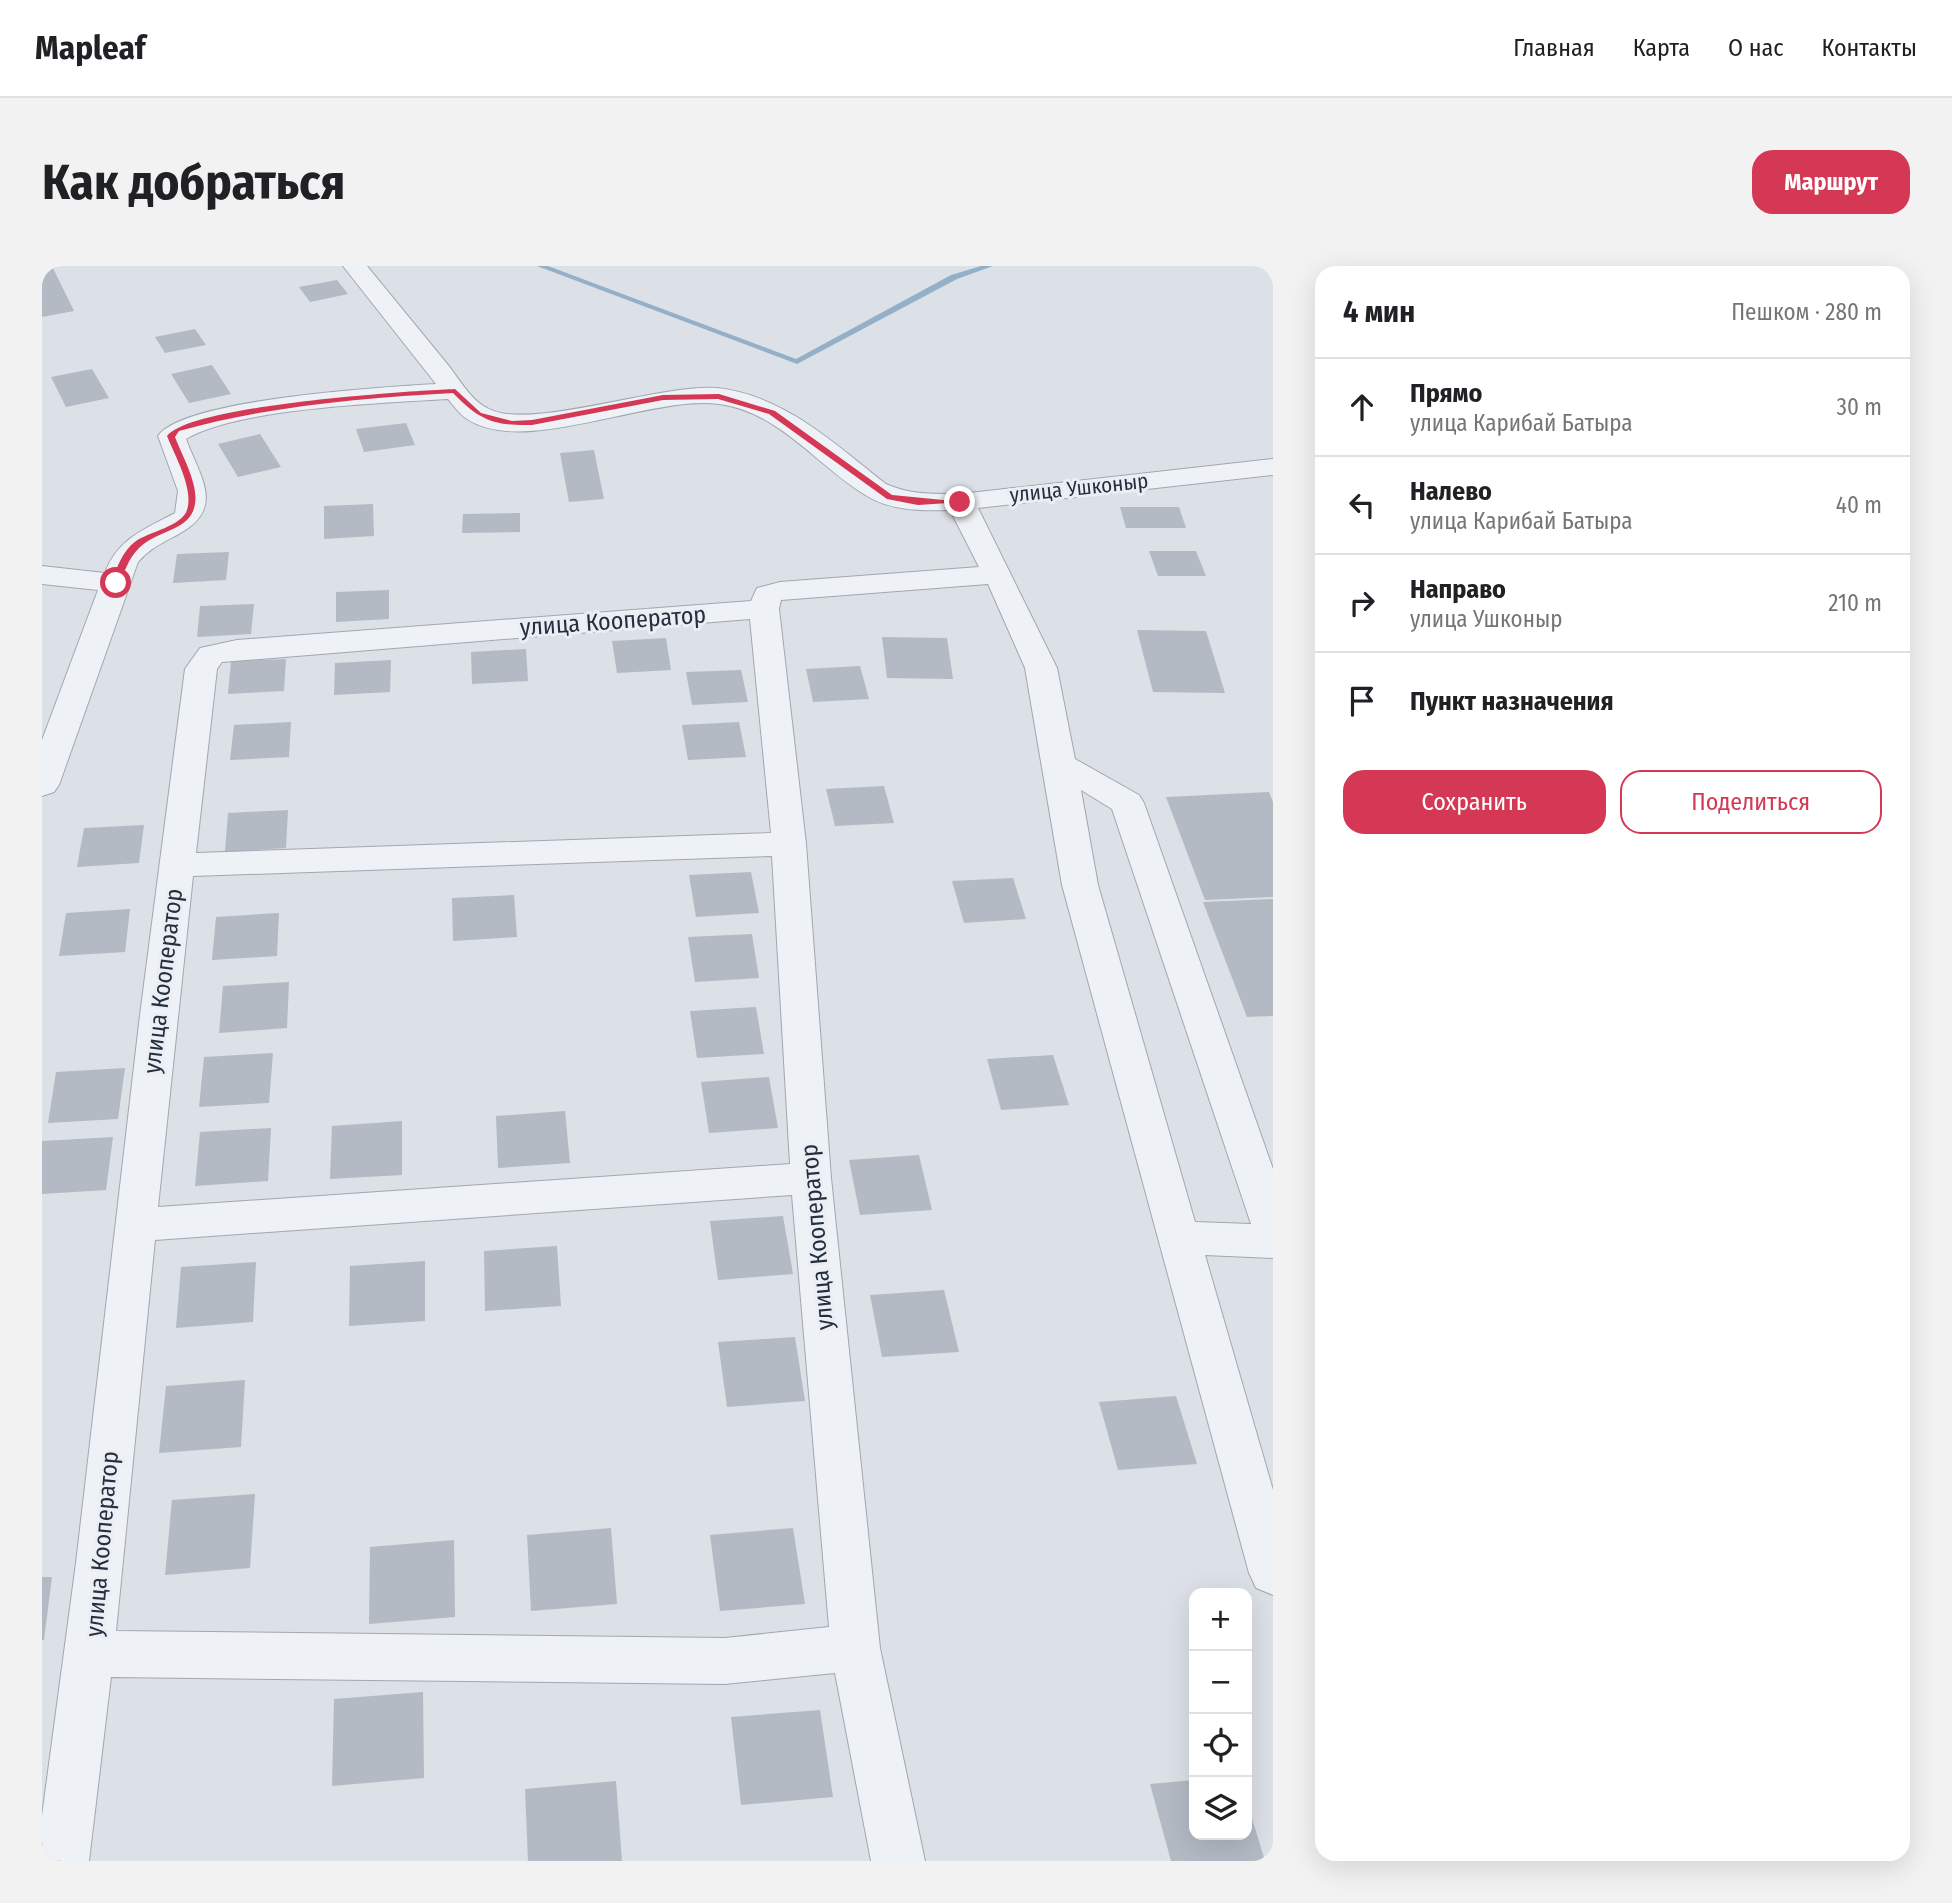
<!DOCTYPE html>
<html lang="ru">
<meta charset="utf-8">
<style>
:root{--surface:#fff;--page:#f2f2f2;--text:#202124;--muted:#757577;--line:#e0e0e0;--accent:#d43855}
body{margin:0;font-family:"Fira Sans Condensed",sans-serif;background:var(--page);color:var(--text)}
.controls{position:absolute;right:21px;bottom:21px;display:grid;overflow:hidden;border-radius:14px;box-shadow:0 7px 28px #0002}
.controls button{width:63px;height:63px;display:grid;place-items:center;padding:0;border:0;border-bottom:2px solid var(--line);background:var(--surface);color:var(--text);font:35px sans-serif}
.stop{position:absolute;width:21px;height:21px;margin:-16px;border:5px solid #d43855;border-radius:50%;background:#fff}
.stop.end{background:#d43855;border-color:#fff;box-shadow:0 2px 7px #0008}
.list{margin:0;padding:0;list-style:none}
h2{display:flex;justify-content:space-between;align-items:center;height:91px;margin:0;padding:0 28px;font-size:30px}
h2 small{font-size:23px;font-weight:400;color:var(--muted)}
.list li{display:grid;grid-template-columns:46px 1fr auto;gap:21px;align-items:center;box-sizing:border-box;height:98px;padding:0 28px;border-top:2px solid var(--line)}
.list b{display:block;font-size:26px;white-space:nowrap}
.list p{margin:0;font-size:23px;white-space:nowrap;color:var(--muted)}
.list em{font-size:23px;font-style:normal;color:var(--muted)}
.actions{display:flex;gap:14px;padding:21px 28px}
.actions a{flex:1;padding:16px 0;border:2px solid var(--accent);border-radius:21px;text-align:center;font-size:24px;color:var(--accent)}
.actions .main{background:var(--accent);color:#fff}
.icon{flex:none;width:38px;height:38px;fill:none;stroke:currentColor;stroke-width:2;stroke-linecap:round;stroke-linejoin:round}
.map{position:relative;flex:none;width:1231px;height:1595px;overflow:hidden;border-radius:21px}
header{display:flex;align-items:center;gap:42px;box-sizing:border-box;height:98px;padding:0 35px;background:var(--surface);border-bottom:2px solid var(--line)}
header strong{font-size:33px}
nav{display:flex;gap:38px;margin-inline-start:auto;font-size:24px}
.intro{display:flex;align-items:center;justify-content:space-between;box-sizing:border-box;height:168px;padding:0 42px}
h1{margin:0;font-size:49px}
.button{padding:18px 32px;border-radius:21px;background:var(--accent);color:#fff;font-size:24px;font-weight:700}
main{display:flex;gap:42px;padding:0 42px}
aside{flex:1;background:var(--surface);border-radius:21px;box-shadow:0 7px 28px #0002}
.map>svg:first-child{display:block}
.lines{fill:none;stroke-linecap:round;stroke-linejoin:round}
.stream{fill:#94b0c9;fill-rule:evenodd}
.building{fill:#b3bac4}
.minor-casing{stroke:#a1a7b1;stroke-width:2}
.minor{fill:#eef1f5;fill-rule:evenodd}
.route{fill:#d43855}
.labels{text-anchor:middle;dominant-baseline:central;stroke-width:6;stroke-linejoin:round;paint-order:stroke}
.far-street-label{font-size:21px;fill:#252f3d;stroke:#ebeff5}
.street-label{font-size:24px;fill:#252f3d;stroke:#ebeff5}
</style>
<header>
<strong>Mapleaf</strong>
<nav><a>Главная</a><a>Карта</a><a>О нас</a><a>Контакты</a></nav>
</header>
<div class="intro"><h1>Как добраться</h1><a class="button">Маршрут</a></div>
<main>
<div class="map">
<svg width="1231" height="1595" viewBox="0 0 1231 1595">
<rect width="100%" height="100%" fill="#dce0e7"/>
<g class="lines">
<path class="stream" d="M495,0H506L754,93L909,9L939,0H951L915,13L755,98Z"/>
</g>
<path class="building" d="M0,0H10L32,45L0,51Z
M295,14L306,28L268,36L257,21Z
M153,63L164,79L123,87L113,71Z
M170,99L189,128L147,137L129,108Z
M50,103L67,132L24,141L9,111Z
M364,157L373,179L322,186L314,163Z
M218,168L239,201L196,211L176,178Z
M552,184L562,233L527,236L518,187Z
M331,238L332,270L282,273V240Z
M1078,241H1137L1144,262H1084Z
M478,247V266L420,267L421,248Z
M1107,285H1154L1164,310H1116Z
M187,286L184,314L131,317L135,288Z
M347,324V353L294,356V326Z
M212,338L209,368L155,371L158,340Z
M1095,364L1164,365L1183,427L1111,426Z
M840,371L905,372L911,413L845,412Z
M624,372L629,404L575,407L570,375Z
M484,383L486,415L430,418L429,386Z
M244,393L242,425L186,428L189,395Z
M349,394L348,426L292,429L293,397Z
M818,400L827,433L771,436L764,403Z
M699,404L706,436L650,439L644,406Z
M249,456L247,491L188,494L192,459Z
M697,456L704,491L646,494L640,459Z
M842,520L852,557L793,560L784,523Z
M1227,526L1231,536V631L1163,634L1124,531Z
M246,544L244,582L183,586L186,547Z
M102,559L97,597L35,601L42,562Z
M709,606L717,647L654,651L647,609Z
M971,612L984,653L922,657L910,615Z
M472,629L475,671L411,675L410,632Z
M1231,633V750L1205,751L1161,636Z
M88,643L83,686L17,690L24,647Z
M237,647L235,690L170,694L174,651Z
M710,668L717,712L653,716L646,671Z
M247,716L245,762L177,767L181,720Z
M714,741L722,788L655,792L648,745Z
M231,787L227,837L157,841L162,791Z
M1011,789L1027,839L959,844L945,793Z
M83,802L76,853L6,857L14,806Z
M727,811L736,862L667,867L659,816Z
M523,845L528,897L456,902L454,850Z
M360,855V909L288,913L290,860Z
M229,862L226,915L153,920L158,866Z
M71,871L64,924L0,928V875Z
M877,889L890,944L818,949L807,894Z
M741,950L751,1008L676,1014L668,955Z
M515,980L519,1040L443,1045L442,985Z
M383,995V1055L307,1060L308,1000Z
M214,996L211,1056L134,1062L139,1001Z
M902,1024L917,1086L840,1091L828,1029Z
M753,1071L763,1135L685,1141L676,1076Z
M203,1114L199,1181L117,1187L124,1120Z
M1134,1130L1155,1198L1076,1204L1057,1136Z
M213,1228L208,1302L123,1309L130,1234Z
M569,1262L575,1338L489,1345L485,1269Z
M751,1262L763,1338L678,1345L668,1269Z
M412,1274L413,1351L327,1358L328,1281Z
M0,1311H10L2,1374H0Z
M381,1426L382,1512L290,1520L292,1433Z
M778,1444L791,1531L699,1539L689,1451Z
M1152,1514V1569H1205V1536L1223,1595H1129L1108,1518Z
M574,1515L580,1595H486L483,1523Z"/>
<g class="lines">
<defs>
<path id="minor" d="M301,0H325C352,33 379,66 406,99C417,113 429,134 445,142C486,166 619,117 675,122C742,129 794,179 844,218C868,229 892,228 918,228L1231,193V209L936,242L1015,402L1033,493L1097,529L1102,537L1231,903V992L1163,989L1231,1224V1329L1214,1322L1207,1307L1020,619L983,402L946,318L739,334L737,343L764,578L789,912L838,1382L883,1595H829L793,1407L683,1418L69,1411L47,1595H0V1550L34,1297L98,749L143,403L158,382L195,374L709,335L715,322L738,316L937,301L908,244C881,245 849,245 825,230C776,201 738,146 677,138C608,129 482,191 425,153C417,148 412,140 406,133C343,137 195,142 144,173C159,213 184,243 135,269C120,277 107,283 96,296L17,519L12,526L0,530V474L56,324L0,318V300L63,307C75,273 103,263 133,247L136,225L116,170C141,133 344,121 394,118ZM708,353L729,567L154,587L175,403L180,396ZM1039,524L1070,543L1209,958L1153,956L1056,619ZM730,590L748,898L116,941L151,610ZM750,929L787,1361L683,1372L74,1365L113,974Z"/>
</defs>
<use href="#minor" class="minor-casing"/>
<use href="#minor" class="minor"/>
</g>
<path class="route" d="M413,123L439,147L470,155L490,154L621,129L677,128L733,145L850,229L922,236L876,239L845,233L727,148L676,133L621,134L490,159C452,160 437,154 411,127C320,132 226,140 137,165L133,171C144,200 172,242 135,261C123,267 107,272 97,282C86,293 83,305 77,319L69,317C75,302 80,285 94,275C107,266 140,260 145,244C152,223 133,190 125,170C149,139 366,125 413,123Z"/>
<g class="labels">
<g class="far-street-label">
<text transform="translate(1037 222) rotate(-6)">улица Ушконыр</text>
</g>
<g class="street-label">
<text transform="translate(571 355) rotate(-4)">улица Кооператор</text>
<text transform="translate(121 715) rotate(-83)">улица Кооператор</text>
<text transform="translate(775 971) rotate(-95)">улица Кооператор</text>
<text transform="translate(60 1278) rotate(-85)">улица Кооператор</text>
</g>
</g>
</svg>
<div class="controls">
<button>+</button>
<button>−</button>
<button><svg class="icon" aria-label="locate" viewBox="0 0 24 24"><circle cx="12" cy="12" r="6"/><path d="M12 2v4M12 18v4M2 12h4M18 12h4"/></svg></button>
<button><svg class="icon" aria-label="layers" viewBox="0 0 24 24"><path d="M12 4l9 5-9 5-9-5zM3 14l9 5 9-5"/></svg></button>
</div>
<div class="stop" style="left:74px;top:317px"></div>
<div class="stop end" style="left:918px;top:236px"></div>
</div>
<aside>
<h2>4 мин<small>Пешком · 280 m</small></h2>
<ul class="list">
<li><svg class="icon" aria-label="ahead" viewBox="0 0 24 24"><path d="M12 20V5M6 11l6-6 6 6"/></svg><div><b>Прямо</b><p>улица Карибай Батыра</p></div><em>30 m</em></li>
<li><svg class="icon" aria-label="left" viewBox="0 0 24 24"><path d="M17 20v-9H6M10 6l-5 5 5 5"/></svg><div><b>Налево</b><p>улица Карибай Батыра</p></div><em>40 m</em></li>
<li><svg class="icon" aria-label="right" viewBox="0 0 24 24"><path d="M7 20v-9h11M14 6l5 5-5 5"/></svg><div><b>Направо</b><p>улица Ушконыр</p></div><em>210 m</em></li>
<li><svg class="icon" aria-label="arrive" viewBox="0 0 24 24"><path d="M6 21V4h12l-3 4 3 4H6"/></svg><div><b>Пункт назначения</b></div></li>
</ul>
<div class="actions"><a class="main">Сохранить</a><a>Поделиться</a></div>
</aside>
</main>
